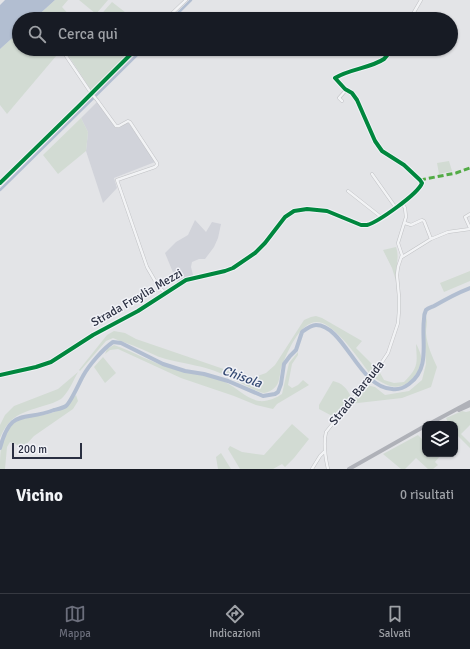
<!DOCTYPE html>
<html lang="it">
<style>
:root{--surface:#171b24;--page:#242831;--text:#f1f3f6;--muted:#9ea1a6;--line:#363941;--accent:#6b6e7b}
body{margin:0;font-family:Signika,sans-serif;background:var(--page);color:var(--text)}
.controls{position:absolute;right:12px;bottom:12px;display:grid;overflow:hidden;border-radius:8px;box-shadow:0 1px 3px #0004}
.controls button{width:36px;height:36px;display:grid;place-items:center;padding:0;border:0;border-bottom:1px solid var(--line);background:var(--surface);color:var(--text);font:20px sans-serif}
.scale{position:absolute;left:12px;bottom:10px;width:70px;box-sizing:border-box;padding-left:4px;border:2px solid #2a2f41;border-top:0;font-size:11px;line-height:14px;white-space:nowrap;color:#2a2f41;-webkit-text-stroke:3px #f1f2f7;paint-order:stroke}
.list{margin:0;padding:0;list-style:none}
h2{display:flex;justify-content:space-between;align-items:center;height:52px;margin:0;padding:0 16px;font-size:17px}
h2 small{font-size:13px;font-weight:400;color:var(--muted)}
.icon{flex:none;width:22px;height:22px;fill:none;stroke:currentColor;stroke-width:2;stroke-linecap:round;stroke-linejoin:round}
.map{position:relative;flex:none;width:470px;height:469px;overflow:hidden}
.search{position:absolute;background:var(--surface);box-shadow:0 1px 3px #0004;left:12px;right:12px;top:12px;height:44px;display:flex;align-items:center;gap:10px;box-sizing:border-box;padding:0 14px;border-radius:22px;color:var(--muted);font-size:15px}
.sheet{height:124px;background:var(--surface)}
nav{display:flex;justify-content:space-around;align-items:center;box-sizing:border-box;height:56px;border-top:1px solid var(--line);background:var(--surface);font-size:11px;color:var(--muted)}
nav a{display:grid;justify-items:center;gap:2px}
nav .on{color:var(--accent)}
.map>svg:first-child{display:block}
.built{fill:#d1d3da}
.green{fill:#d2dbd3}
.water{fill:#b2bed1}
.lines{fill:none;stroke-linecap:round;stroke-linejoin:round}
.canal{stroke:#b2bed1;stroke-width:2.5}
.river{stroke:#b2bed1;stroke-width:4}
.minor-casing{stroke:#c1c2c5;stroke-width:3.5}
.minor{stroke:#f2f3f5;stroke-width:2.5}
.secondary{stroke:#afb1b8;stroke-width:4}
.quiet{stroke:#53ab46;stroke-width:3;stroke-dasharray:6 3;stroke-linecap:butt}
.cycleway-casing{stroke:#f1f2f7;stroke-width:6}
.cycleway{stroke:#00873e;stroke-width:4}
.labels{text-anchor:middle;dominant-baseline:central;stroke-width:3;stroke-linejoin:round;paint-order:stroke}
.street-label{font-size:12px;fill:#2a2f41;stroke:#f1f2f7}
.water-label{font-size:13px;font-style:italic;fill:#354a73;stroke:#f1f2f7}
</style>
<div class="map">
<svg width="470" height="469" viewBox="0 0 470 469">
<rect width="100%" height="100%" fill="#e3e4e7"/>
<path class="built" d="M97,102L115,126L119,128L128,122L155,162L114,178L117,188L103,203L86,151L88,132L81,118Z
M195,220L206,232L212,222L221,224L218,238L214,247L205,259H199L192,262L191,267L193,275L177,282L165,253L176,242L188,235Z"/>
<path class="green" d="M55,0H68L62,7L73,19H34Z
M79,0H108L96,14Z
M112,2L134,19H97Z
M19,32V49H62L7,114L0,105V49Z
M69,49H134L91,90L66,52Z
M81,118L88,132L86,151L58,174L43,155Z
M449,161L452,171L439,174L437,163Z
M396,247C400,258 395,269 396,281L392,268L383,250Z
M470,271V281L444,292L440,283Z
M316,316L322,318L362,341L356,348L375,367L370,374C358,358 344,337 328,326C304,309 288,351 281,368C280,372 280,378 278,383C276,388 270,392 264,393C258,393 229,376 220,373C203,366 187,364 170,360C159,358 149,352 139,348C130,344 122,342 113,338L106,341L80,371L79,370L107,335L114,331L125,333L136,339L244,376L249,379L266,373L275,365L304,320L311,317Z
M426,317C428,322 426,327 426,333C427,345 432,356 437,367L431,387L402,398L349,404L366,385L375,387L385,395L409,391L422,380L426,364L424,332Z
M416,344C418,347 420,352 421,356C422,372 407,391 390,386C384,384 378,380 373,377L379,371L384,380L394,383L404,382C419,367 417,364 416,344Z
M114,345C134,352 152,363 174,369C191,374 211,375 227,383C237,388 247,399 259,401C267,402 276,398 282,394L289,363L298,352V355L292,364L288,385L292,388L298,385L303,380L309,385L277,404L273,409L256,405L234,396L181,378L118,349L110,350L105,354L107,349Z
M103,357L116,373L105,383L94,367Z
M78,372C73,381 69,392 61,399C56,402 50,404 43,406C21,413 10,415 0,438V425L5,415L14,406L58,389Z
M333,381C342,383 347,388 351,397L334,417L319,409V405Z
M76,395L78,401L73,409L34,436L21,450L16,444L10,442L7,447L5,469H0C0,451 1,421 23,416C31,415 40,416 48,414C60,411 68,403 76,395Z
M462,411L466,412L470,411V425L461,434L470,443V448L458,436L455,439V424H449L446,418Z
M292,424L309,439L294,458L285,467L282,464L273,469H240L228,449L230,446L242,452L264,455Z
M418,435L425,442V454H437L440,456L435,462L438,465L433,469H428L416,458L405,469H401L383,454Z
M221,453L231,469H218L216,457Z"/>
<path class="water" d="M5,0H55L34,19H19V32L0,49V5Z"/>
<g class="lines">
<path class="canal" d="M172,19L191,0
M0,190L143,49"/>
<path class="river" d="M0,448C11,407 23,422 54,410C58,409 63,408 66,406C71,402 79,383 83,376C89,365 103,349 113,342L121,343L163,364L185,371L204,374L228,381L263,396L275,394L278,392L281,384L284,364L290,356L296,350L302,332C306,329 311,325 316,325C344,325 359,388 392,389C398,390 405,387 409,384C431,368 421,341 424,319C424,316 425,312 426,310C428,308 432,307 434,306C446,299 457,293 470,288"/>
<defs>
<path id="minor" d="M166,19L186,0
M410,19L421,0
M64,53L91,93L97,100L116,126H119L128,121L130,122L157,163V165L155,167L117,180L147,267L158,286L165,293
M342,101L339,98L346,90
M372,174L396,208
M0,183L79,106L136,49
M348,191L381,217
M470,214L465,217L470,228
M405,223L411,225L422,220L424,221L431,239
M402,257L431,239L448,232L470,229
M0,375L36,367L51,362L93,335L138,311L186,280L225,271L233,268L255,253L265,243L285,217L294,211L307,209L327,211L361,225H367C378,222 418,194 422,183L420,180L404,165L382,151L375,141L357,100L352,93L345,89L335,78C349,69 371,68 384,59C387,56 389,52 392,49
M312,469L320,456L324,452
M328,469C325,456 323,444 326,432L380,365L388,353L398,323L399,310V297L397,275L398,267L402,255L398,243L406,217L405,208L402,203"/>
</defs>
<use href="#minor" class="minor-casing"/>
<use href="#minor" class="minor"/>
<path class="secondary" d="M459,410L470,405
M429,424L470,402
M349,469L425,426"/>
<path class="quiet" d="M420,180L456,173L470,168"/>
<defs>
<path id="cycleway" d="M0,183L79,106L136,49
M0,375L36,367L51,362L93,335L138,311L186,280L225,271L233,268L255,253L265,243L285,217L294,211L307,209L327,211L361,225H367C378,222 418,194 422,183L420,180L404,165L382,151L375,141L357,100L352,93L345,89L335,78C349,69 371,68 384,59C387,56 389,52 392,49"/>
</defs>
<use href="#cycleway" class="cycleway-casing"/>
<use href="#cycleway" class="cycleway"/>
</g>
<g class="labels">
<g class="street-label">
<text transform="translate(137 298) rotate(-30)">Strada Freylia Mezzi</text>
<text transform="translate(357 393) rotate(-51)">Strada Barauda</text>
</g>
<g class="water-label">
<text transform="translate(242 377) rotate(20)">Chisola</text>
</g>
</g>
</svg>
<div class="controls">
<button><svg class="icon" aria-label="layers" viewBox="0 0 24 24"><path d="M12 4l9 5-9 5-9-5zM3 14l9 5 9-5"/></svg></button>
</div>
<div class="scale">200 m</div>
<div class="search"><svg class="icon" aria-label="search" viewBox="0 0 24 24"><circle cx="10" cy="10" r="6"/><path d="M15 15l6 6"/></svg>Cerca qui</div>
</div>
<section class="sheet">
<h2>Vicino<small>0 risultati</small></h2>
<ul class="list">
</ul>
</section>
<nav>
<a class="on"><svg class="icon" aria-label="map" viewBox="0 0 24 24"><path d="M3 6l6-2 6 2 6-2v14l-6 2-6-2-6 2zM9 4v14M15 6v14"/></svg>Mappa</a>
<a><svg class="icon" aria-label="directions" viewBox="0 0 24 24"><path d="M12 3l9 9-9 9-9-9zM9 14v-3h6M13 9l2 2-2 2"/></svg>Indicazioni</a>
<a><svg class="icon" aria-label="saved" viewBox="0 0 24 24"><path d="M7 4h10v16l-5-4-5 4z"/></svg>Salvati</a>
</nav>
